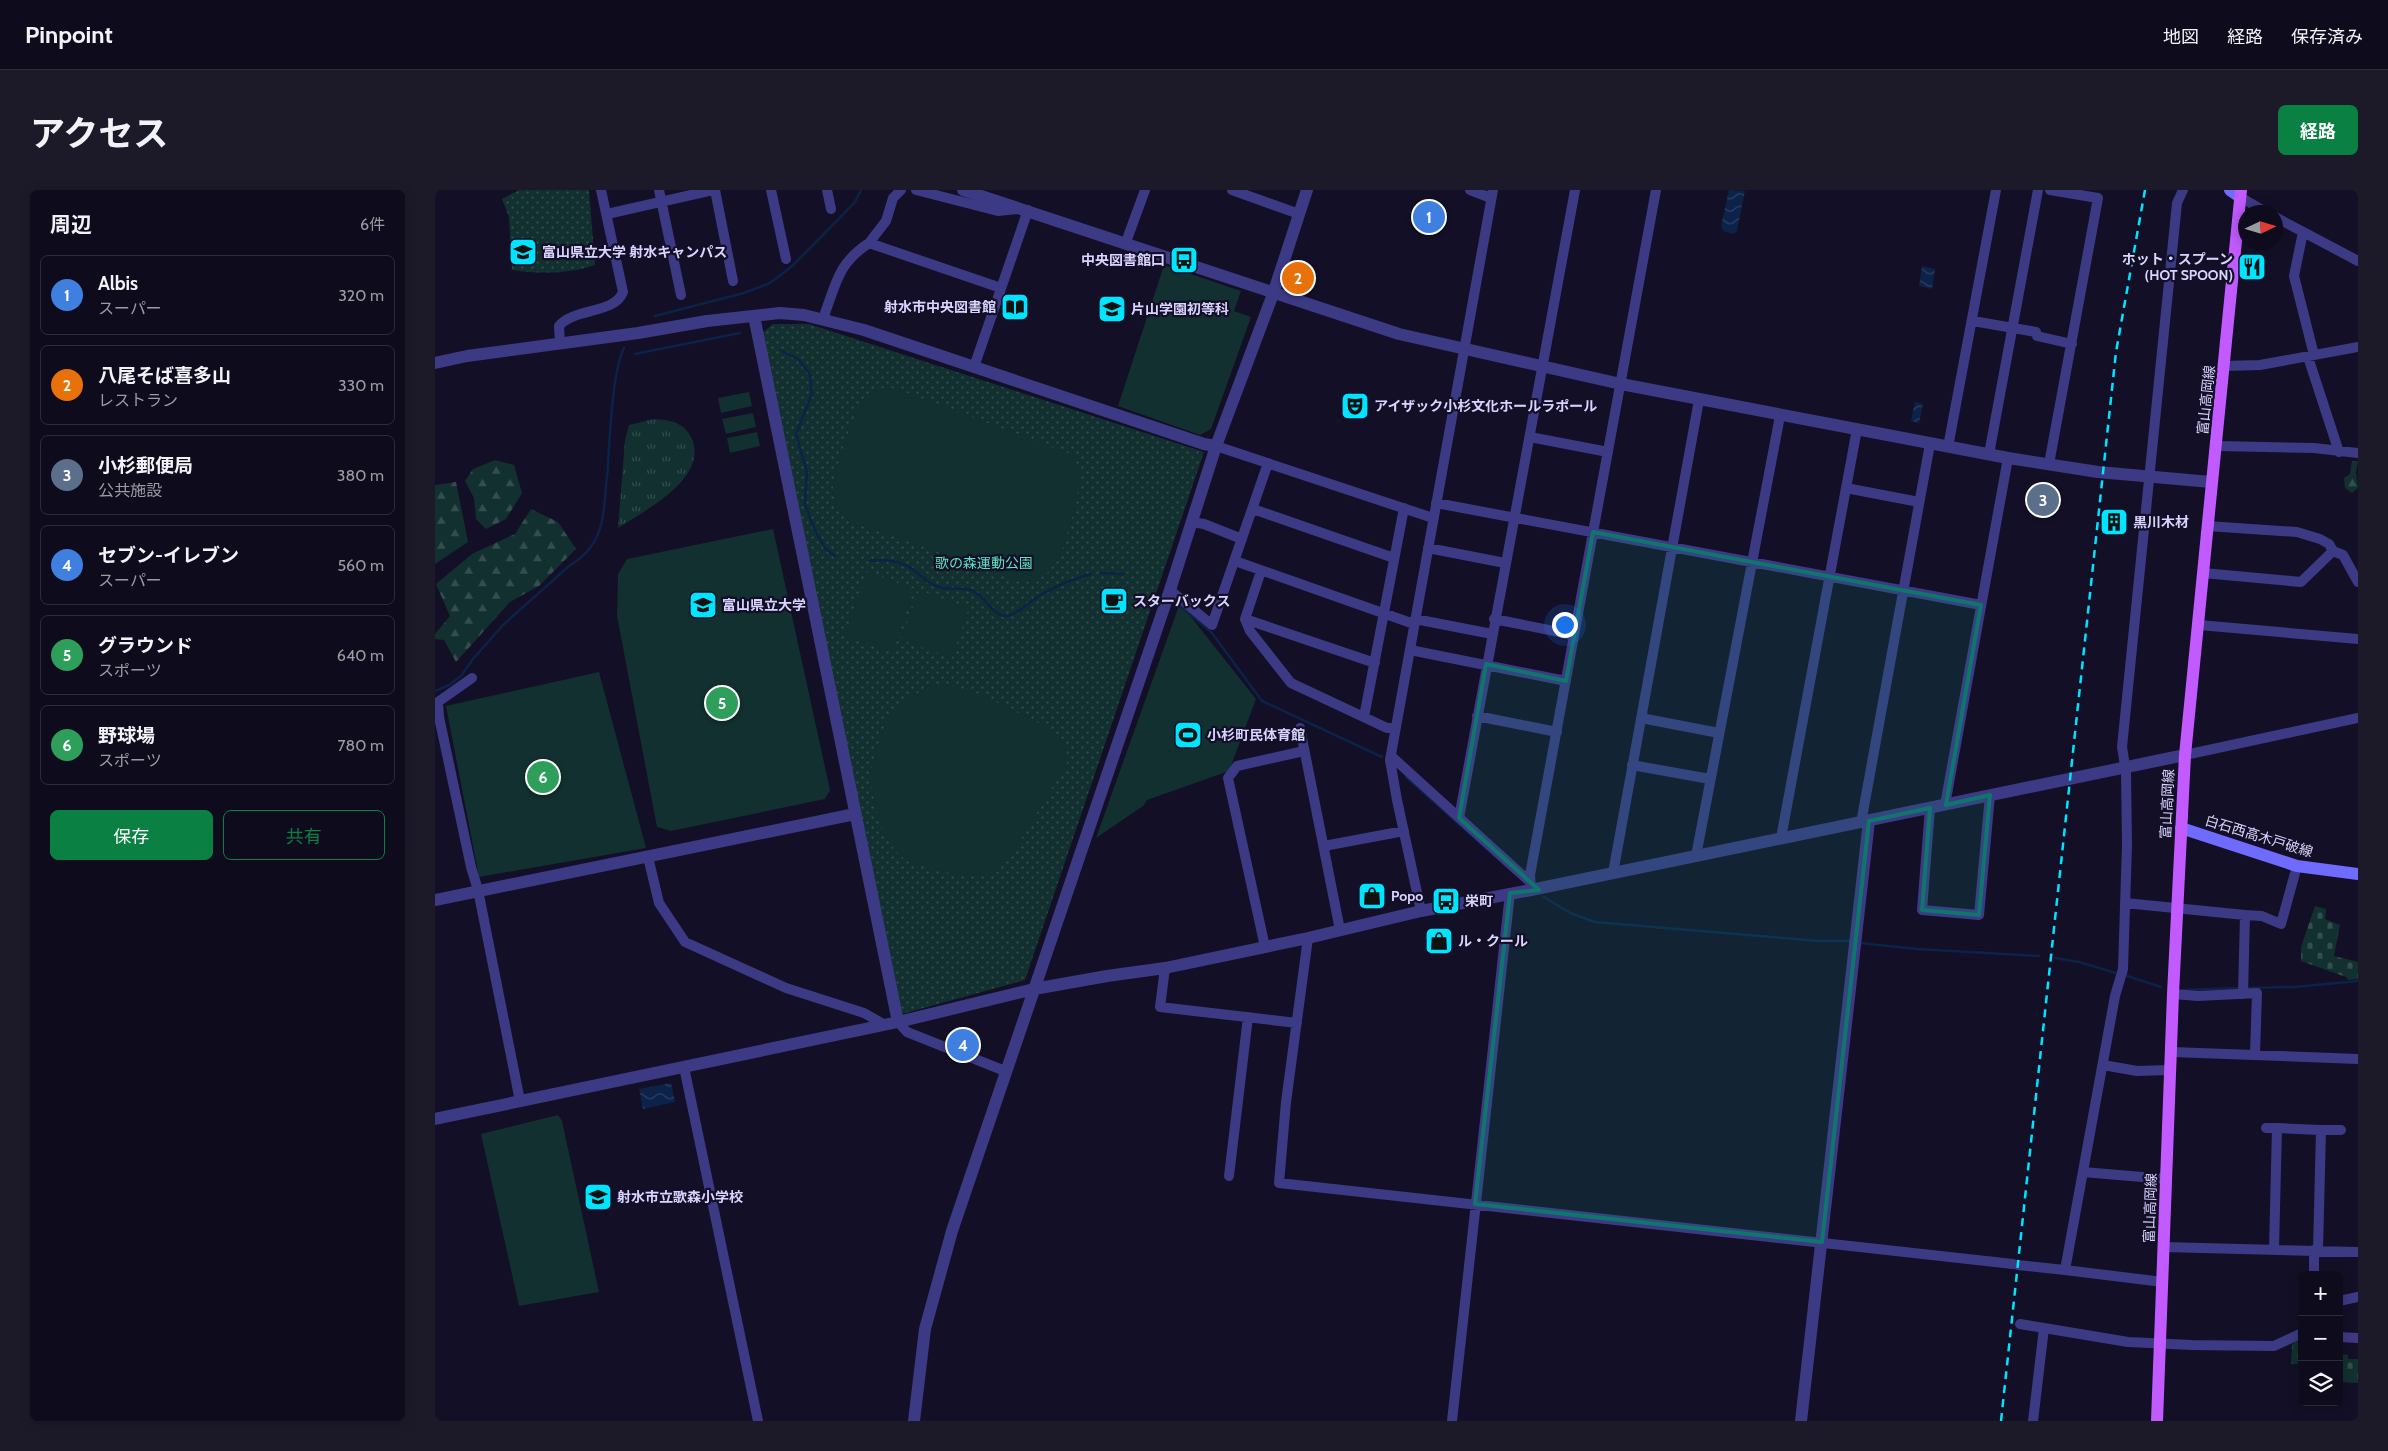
<!DOCTYPE html>
<html lang="ja">
<meta charset="utf-8">
<style>
:root{--surface:#0e0b1c;--page:#1c1929;--text:#f1f3f6;--muted:#9b9ba3;--line:#2e2b3b;--accent:#0b8043}
body{margin:0;font-family:Cabin,"Noto Sans JP",sans-serif;background:var(--page);color:var(--text)}
.controls{position:absolute;right:15px;bottom:15px;display:grid;overflow:hidden;border-radius:8px;box-shadow:0 2px 12px #0003}
.controls button{width:45px;height:45px;display:grid;place-items:center;padding:0;border:0;border-bottom:1px solid var(--line);background:var(--surface);color:var(--text);font:25px sans-serif}
.compass{position:absolute;left:1803px;top:15px;width:45px;height:45px;border-radius:50%;background:var(--surface);box-shadow:0 2px 12px #0003;rotate:86deg}
.you{position:absolute;left:1129px;top:434px;width:18px;height:18px;margin:-12px;border:4px solid #fff;border-radius:50%;background:#1a73e8;box-shadow:0 0 0 8px #1a73e833}
.badge{display:grid;place-items:center;width:32px;height:32px;border-radius:50%;background:var(--accent);color:#fff;font-size:16px;font-weight:700}
.pin{position:absolute;translate:-50% -50%;border:2px solid #fff;box-shadow:0 1px 5px #0006}
.list{margin:0;padding:0;list-style:none}
h2{display:flex;justify-content:space-between;align-items:center;height:65px;margin:0;padding:0 20px;font-size:21px}
h2 small{font-size:16px;font-weight:400;color:var(--muted)}
.list li{display:grid;grid-template-columns:32px 1fr auto;gap:15px;align-items:center;box-sizing:border-box;height:80px;margin:0 10px 10px;padding:0 10px;border:1px solid var(--line);border-radius:8px}
.list b{display:block;font-size:19px;white-space:nowrap}
.list p{margin:0;font-size:16px;white-space:nowrap;color:var(--muted)}
.list em{font-size:16px;font-style:normal;color:var(--muted)}
.actions{display:flex;gap:10px;padding:15px 20px}
.actions a{flex:1;padding:11px 0;border:1px solid var(--accent);border-radius:8px;text-align:center;font-size:18px;color:var(--accent)}
.actions .main{background:var(--accent);color:#fff}
.icon{flex:none;width:28px;height:28px;fill:none;stroke:currentColor;stroke-width:2;stroke-linecap:round;stroke-linejoin:round}
.map{position:relative;flex:none;width:1923px;height:1231px;overflow:hidden;border-radius:8px}
header{display:flex;align-items:center;gap:30px;box-sizing:border-box;height:70px;padding:0 25px;background:var(--surface);border-bottom:1px solid var(--line)}
header strong{font-size:24px}
nav{display:flex;gap:28px;margin-inline-start:auto;font-size:18px}
.intro{display:flex;align-items:center;justify-content:space-between;box-sizing:border-box;height:120px;padding:0 30px}
h1{margin:0;font-size:35px}
.button{padding:12px 22px;border-radius:8px;background:var(--accent);color:#fff;font-size:18px;font-weight:700}
main{display:flex;gap:30px;padding:0 30px}
aside{flex:1;background:var(--surface);border-radius:8px;box-shadow:0 2px 12px #0003}
.map>svg:first-child{display:block}
.grass{fill:url(#grass-tufts)}
.forest{fill:url(#forest-firs)}
.cemetery{fill:url(#cemetery-stones)}
.park{fill:url(#park-dots)}
.garden{fill:#12302f}
.water{fill:url(#water-waves)}
.lines{fill:none;stroke-linecap:round;stroke-linejoin:round}
.stream{stroke:#0c2248;stroke-width:2.5}
.minor{stroke:#3d3a85;stroke-width:10}
.tertiary{stroke:#3d3a85;stroke-width:12}
.secondary{stroke:#6f6bff;stroke-width:12}
.primary{stroke:#c25bff;stroke-width:12}
.rail{stroke:#00e5ff;stroke-width:2.5;stroke-dasharray:8 6;stroke-linecap:butt}
.marked{fill:#0f766e;fill-opacity:0.2;stroke:#0f766e;stroke-width:4;stroke-linejoin:round}
.labels{text-anchor:middle;dominant-baseline:central;stroke-width:4.5;stroke-linejoin:round;paint-order:stroke}
.poi-label{font-size:14px;font-weight:bold;fill:#d9d4ff;stroke:#130f26;text-anchor:start}
.street-label{font-size:14px;fill:#d9d4ff;stroke:#130f26}
.park-label{font-size:14px;fill:#5fe0c0;stroke:#130f26}
</style>
<header>
<strong>Pinpoint</strong>
<nav><a>地図</a><a>経路</a><a>保存済み</a></nav>
</header>
<div class="intro"><h1>アクセス</h1><a class="button">経路</a></div>
<main>
<aside>
<h2>周辺<small>6件</small></h2>
<ul class="list">
<li><span class="badge" style="background:#3f7fe0">1</span><div><b>Albis</b><p>スーパー</p></div><em>320 m</em></li>
<li><span class="badge" style="background:#e8710a">2</span><div><b>八尾そば喜多山</b><p>レストラン</p></div><em>330 m</em></li>
<li><span class="badge" style="background:#5c6f8a">3</span><div><b>小杉郵便局</b><p>公共施設</p></div><em>380 m</em></li>
<li><span class="badge" style="background:#3f7fe0">4</span><div><b>セブン-イレブン</b><p>スーパー</p></div><em>560 m</em></li>
<li><span class="badge" style="background:#2e9e5b">5</span><div><b>グラウンド</b><p>スポーツ</p></div><em>640 m</em></li>
<li><span class="badge" style="background:#2e9e5b">6</span><div><b>野球場</b><p>スポーツ</p></div><em>780 m</em></li>
</ul>
<div class="actions"><a class="main">保存</a><a>共有</a></div>
</aside>
<div class="map">
<svg width="1923" height="1231" viewBox="0 0 1923 1231">
<defs>
<pattern id="grass-tufts" width="24" height="20" patternUnits="userSpaceOnUse" patternTransform="scale(1.25)"><rect width="24" height="20" fill="#12302f"/><path d="M3 7l-1-3M5 7V3M7 7l1-3M15 17l-1-3M17 17v-4M19 17l1-3" fill="none" stroke="#344d4e"/></pattern>
<pattern id="forest-firs" width="22" height="20" patternUnits="userSpaceOnUse" patternTransform="scale(1.25)"><rect width="22" height="20" fill="#12302f"/><path d="M5 1l3.5 6h-7zM16 11l3.5 6h-7z" fill="#344d4e"/></pattern>
<pattern id="cemetery-stones" width="16" height="16" patternUnits="userSpaceOnUse" patternTransform="scale(1.25)"><rect width="16" height="16" fill="#12302f"/><path d="M2 7V4a2 2 0 0 1 4 0v3zM10 15v-3a2 2 0 0 1 4 0v3z" fill="#344d4e"/></pattern>
<pattern id="park-dots" width="8" height="8" patternUnits="userSpaceOnUse" patternTransform="scale(1.25)"><rect width="8" height="8" fill="#12302f"/><path d="M2 2h.1M6 6h.1" fill="none" stroke="#344d4e" stroke-width="1.8" stroke-linecap="round"/></pattern>
<pattern id="water-waves" width="16" height="10" patternUnits="userSpaceOnUse" patternTransform="scale(1.25)"><rect width="16" height="10" fill="#0c2248"/><path d="M0 5q4-4 8 0t8 0" fill="none" stroke="#2f4163"/></pattern>
</defs>
<rect width="100%" height="100%" fill="#130f26"/>
<path class="grass" d="M219,229C236,230 249,232 257,249C273,289 209,321 183,338L190,250L194,235Z"/>
<path class="forest" d="M60,270L79,275L87,303L71,329L51,339L41,329L39,308L30,291L38,279Z
M1917,271H1923L1921,282L1923,298L1917,303L1910,298L1909,288L1915,284Z
M21,292L33,352L0,374V295Z
M96,319L123,332L141,359L104,396L75,412L21,472L9,450L0,449V444L15,426L1,394L37,364L80,344Z"/>
<path class="cemetery" d="M1880,716L1891,719L1890,729L1905,735L1899,766L1923,772V789L1913,790L1911,787L1866,771V757Z
M1862,1149H1867V1174H1856L1857,1155Z
M1904,1164L1913,1165V1169H1923V1193L1904,1192Z"/>
<path class="park" d="M84,0H154L160,75C134,84 105,84 77,80L74,27L67,9Z
M338,134H374L769,262L590,790L467,824L327,143Z"/>
<path class="garden" d="M729,75L806,101L799,121L816,127L776,239L765,245L683,216Z
M444,198H457L470,202L638,265L645,283L641,316L626,363L611,385L589,393L413,330C405,321 399,313 398,300C398,284 420,217 431,207C435,203 440,201 444,198Z
M314,202L317,216L286,223L283,208Z
M318,223L321,237L291,244L287,229Z
M322,242L325,256L295,263L292,248Z
M338,339L395,600L390,609L236,641L222,637L182,426L183,384L192,369Z
M432,382L479,399L457,462L410,446Z
M484,400L534,418L517,468L466,450Z
M745,413L821,509L794,581L712,610L708,616L661,648Z
M164,482L211,658L44,687L11,516Z
M494,496L522,497L547,505L614,538C628,547 632,555 633,571L585,651L562,682C530,688 519,686 488,675C483,674 475,673 470,669C447,655 433,602 437,576C439,564 445,548 450,536C458,518 478,506 494,496Z
M123,925L127,931L164,1102L84,1116L46,944Z"/>
<path class="water" d="M1294,0L1310,1L1302,41L1298,44L1288,41L1286,36Z
M1487,76L1500,79L1497,99L1484,96Z
M1480,212L1488,214L1484,233L1476,231Z
M236,893L240,912L208,919L204,899Z"/>
<g class="lines">
<path class="stream" d="M220,126L309,103L335,93L356,77L387,46L420,12L426,0
M347,161L363,169L375,184L377,204L361,244L372,282L370,314L379,338L390,358L400,366
M200,164L305,143
M435,371C451,369 466,371 479,380C488,387 495,396 508,398C519,400 530,396 541,403C552,409 557,425 571,426C579,426 588,418 594,413C612,399 635,390 656,384
M666,383L688,384
M744,415L777,443L827,511L947,567
M0,501L14,495L26,486L38,469L68,435L134,376C171,354 168,324 172,286C175,254 176,185 189,158
M971,587L1079,683
M1109,707L1135,723L1160,732L1383,751H1414
M1425,753L1482,759L1604,766
M1620,768L1644,772L1684,784
M1689,785L1726,797
M1810,798L1859,797L1923,791
M1748,800L1804,798"/>
<path class="minor" d="M224,0L246,105
M280,0L298,91
M336,0L351,69
M392,0L396,19
M481,0L563,21L582,19
M797,0L864,24
M1035,0L1056,8
M1805,7L1831,22
M172,24L278,0
M1840,27L1923,71
M1868,42L1859,86L1879,165
M691,52L710,0
M434,53L451,31L458,8L466,0
M390,129V123C402,90 404,73 434,53L566,98
M1538,131L1601,142L1602,146L1637,154
M125,153L124,136C138,118 180,124 188,102L166,0
M1873,167L1904,262
M1789,176L1825,175L1923,157
M539,177L593,20
M1095,247L1173,262
M781,256L998,328
M1782,256L1879,258L1923,263
M1513,257L1561,0
M1554,264L1603,0
M1614,274L1663,8L1615,0
M1411,298L1484,312
M1001,313L1546,415
M818,319L959,368
M756,332L769,334L807,349
M1772,336L1862,342L1885,349L1894,354L1898,361L1908,365L1923,392
M993,358L1070,373
M800,371L979,434
M826,381L810,429L815,441L856,493L952,538H961
M1768,383L1866,392L1898,361
M735,400L777,435L833,273
M810,429L940,473
M980,429L1057,444
M1059,429L1139,445
M1764,435L1923,449
M975,460L1131,491
M37,488L3,512L4,527L36,677L43,700L85,911
M1042,526L1122,542
M929,527L969,318
M1206,528L1284,543
M865,538L905,740
M1750,565L1923,528
M956,566L1095,692
M1197,575L1275,589
M1510,615L1573,268
M1495,618L1487,720L1544,725L1555,605
M1024,628L1140,0
M1426,633L1495,254
M1346,648L1422,239
M889,656L969,641
M1261,666L1345,226
M213,667L224,713L250,752L351,798L429,823L450,835
M1178,683L1264,210
M1096,700L1095,685L1221,0
M1690,713L1810,725L1808,804
M986,721L962,610L955,570L1058,0
M1810,725L1827,726L1846,734L1862,676
M873,748L851,912L844,993L1578,1074
M830,757L793,588L802,576L869,561
M730,778L725,817L862,833
M1738,804L1763,806L1822,803L1820,864
M463,832L472,842L570,881
M1737,862L1923,869
M1668,875L1702,881L1735,880
M249,877L323,1231
M1831,938H1842
M1886,940H1906
M1648,982L1731,989
M794,986L813,827
M1729,1057L1923,1062
M1839,1059L1842,938L1886,940L1883,1060
M1583,1075L1630,1080
M1879,1085V1060
M1728,1092L1630,1080L1680,806L1688,779L1692,655L1691,582L1687,557L1742,13L1748,0
M1904,1111L1923,1107
M1585,1134L1609,1138
M1904,1147L1923,1148
M1017,1231L1075,703
M1598,1231L1609,1138L1693,1152L1757,1155L1839,1156L1867,1143"/>
<path class="tertiary" d="M528,0L964,144L1186,194L1573,268L1663,282L1776,292
M319,126L463,832
M0,173L32,166L203,143L272,131L345,123L369,125L429,140L769,254L781,256
M0,710L420,624
M0,929L463,832L599,799L672,786L730,778L873,748L986,721L1096,700L1750,565
M479,1231L490,1139L517,1041L735,400L781,256L838,104L872,0
M1366,1231L1434,631"/>
<path class="secondary" d="M1795,0L1805,7
M1746,638L1862,676L1923,684"/>
<path class="primary" d="M1722,1231L1738,804L1750,565L1806,0"/>
<path class="rail" d="M1566,1231L1681,162L1710,0"/>
</g>
<path class="marked" d="M1158,342L1546,415L1511,615L1555,605L1544,725L1487,720L1495,618L1434,631L1387,1052L1040,1014L1075,703L1104,700L1024,628L1051,474L1131,491Z"/>
<defs>
<symbol id="university-square" viewBox="-11 -11 22 22"><rect x="-9" y="-9" width="18" height="18" rx="4" fill="#00e5ff" stroke="#130f26"/><path d="M0-5L7-2L0 1L-7-2ZM-4 1L0 2.5L4 1V4Q0 6-4 4Z" fill="#111"/></symbol>
<symbol id="bus-square" viewBox="-11 -11 22 22"><rect x="-9" y="-9" width="18" height="18" rx="4" fill="#00e5ff" stroke="#130f26"/><path d="M-5-6H5V4H4V6H2V4H-2V6H-4V4H-5ZM-3.5-4V0h7V-4ZM-3.5 1.2v1.5H-2V1.2ZM2 1.2v1.5H3.5V1.2Z" fill="#111"/></symbol>
<symbol id="restaurant-square" viewBox="-11 -11 22 22"><rect x="-9" y="-9" width="18" height="18" rx="4" fill="#00e5ff" stroke="#130f26"/><path d="M-5-6h1v4h1v-4h1v4h1v-4h1v5L-1.5 .5V6h-2V.5L-5-1ZM5-6V6H3V1.5H1.5Q1.5-4 5-6Z" fill="#111"/></symbol>
<symbol id="library-square" viewBox="-11 -11 22 22"><rect x="-9" y="-9" width="18" height="18" rx="4" fill="#00e5ff" stroke="#130f26"/><path d="M-6-4Q-3-5.5-.7-3.5V5Q-3 3-6 4ZM6-4Q3-5.5 .7-3.5V5Q3 3 6 4Z" fill="#111"/></symbol>
<symbol id="school-square" viewBox="-11 -11 22 22"><rect x="-9" y="-9" width="18" height="18" rx="4" fill="#00e5ff" stroke="#130f26"/><path d="M0-5L7-2L0 1L-7-2ZM-4 1L0 2.5L4 1V4Q0 6-4 4Z" fill="#111"/></symbol>
<symbol id="theatre-square" viewBox="-11 -11 22 22"><rect x="-9" y="-9" width="18" height="18" rx="4" fill="#00e5ff" stroke="#130f26"/><path d="M-5-5.5Q0-4 5-5.5V0Q5 5 0 6Q-5 5-5 0ZM-3.3-2.5H-1v1.5H-3.3ZM1-2.5H3.3v1.5H1ZM-2.8 1Q0 5.5 2.8 1Z" fill="#111"/></symbol>
<symbol id="building-square" viewBox="-11 -11 22 22"><rect x="-9" y="-9" width="18" height="18" rx="4" fill="#00e5ff" stroke="#130f26"/><path d="M-4-6H4V6H1V3H-1V6H-4ZM-2.5-4.3h1.7v1.8h-1.7ZM.8-4.3h1.7v1.8H.8ZM-2.5-1h1.7V.8h-1.7ZM.8-1h1.7V.8H.8Z" fill="#111"/></symbol>
<symbol id="cafe-square" viewBox="-11 -11 22 22"><rect x="-9" y="-9" width="18" height="18" rx="4" fill="#00e5ff" stroke="#130f26"/><path d="M-5.5-4.5H6V0H3Q3 3.5 0 3.5H-2.5Q-5.5 3.5-5.5 0ZM3-3.2v2h1.7v-2ZM-6 4.5H4V6H-6Z" fill="#111"/></symbol>
<symbol id="stadium-square" viewBox="-11 -11 22 22"><rect x="-9" y="-9" width="18" height="18" rx="4" fill="#00e5ff" stroke="#130f26"/><path d="M0-5a6.5 5 0 1 0 0 10a6.5 5 0 1 0 0-10ZM-3.5-1.8h7v3.6h-7Z" fill="#111"/></symbol>
<symbol id="shop-square" viewBox="-11 -11 22 22"><rect x="-9" y="-9" width="18" height="18" rx="4" fill="#00e5ff" stroke="#130f26"/><path d="M-5-2.5h2.3a2.7 3.5 0 0 1 5.4 0H5L5.5 6h-11ZM-1.5-2.5h3a1.5 2.3 0 0 0-3 0Z" fill="#111"/></symbol>
</defs>
<g fill-rule="evenodd">
<use href="#university-square" x="72" y="46" width="32" height="32"/>
<use href="#bus-square" x="733" y="54" width="32" height="32"/>
<use href="#restaurant-square" x="1801" y="61" width="32" height="32"/>
<use href="#library-square" x="564" y="101" width="32" height="32"/>
<use href="#school-square" x="661" y="103" width="32" height="32"/>
<use href="#theatre-square" x="904" y="200" width="32" height="32"/>
<use href="#building-square" x="1663" y="316" width="32" height="32"/>
<use href="#cafe-square" x="663" y="395" width="32" height="32"/>
<use href="#university-square" x="252" y="399" width="32" height="32"/>
<use href="#stadium-square" x="737" y="529" width="32" height="32"/>
<use href="#shop-square" x="921" y="690" width="32" height="32"/>
<use href="#bus-square" x="995" y="695" width="32" height="32"/>
<use href="#shop-square" x="988" y="735" width="32" height="32"/>
<use href="#school-square" x="147" y="991" width="32" height="32"/>
</g>
<g class="labels">
<g class="poi-label">
<text x="107" y="62">富山県立大学 射水キャンパス</text>
<text x="1798" y="69" text-anchor="end">ホット・スプーン<tspan x="1798" dy="16">(HOT SPOON)</tspan></text>
<text x="730" y="70" text-anchor="end">中央図書館口</text>
<text x="561" y="117" text-anchor="end">射水市中央図書館</text>
<text x="696" y="119">片山学園初等科</text>
<text x="939" y="216">アイザック小杉文化ホールラポール</text>
<text x="1698" y="332">黒川木材</text>
<text x="698" y="411">スターバックス</text>
<text x="287" y="415">富山県立大学</text>
<text x="772" y="545">小杉町民体育館</text>
<text x="956" y="706">Popo</text>
<text x="1030" y="711">栄町</text>
<text x="1023" y="751">ル・クール</text>
<text x="182" y="1007">射水市立歌森小学校</text>
</g>
<g class="street-label">
<text transform="translate(1771 210) rotate(-84)">富山高岡線</text>
<text transform="translate(1732 614) rotate(-87)">富山高岡線</text>
<text transform="translate(1824 646) rotate(17)">白石西高木戸破線</text>
<text transform="translate(1715 1018) rotate(-88)">富山高岡線</text>
</g>
<g class="park-label">
<text x="549" y="373">歌の森運動公園</text>
</g>
</g>
</svg>
<div class="controls">
<button>+</button>
<button>−</button>
<button><svg class="icon" aria-label="layers" viewBox="0 0 24 24"><path d="M12 4l9 5-9 5-9-5zM3 14l9 5 9-5"/></svg></button>
</div>
<svg class="compass" viewBox="-18 -18 36 36"><path d="M0-13l5 13h-10z" fill="#e53935"/><path d="M0 13l5-13h-10z" fill="#9b9ba3"/></svg>
<div class="you"></div>
<div class="pin badge" style="left:994px;top:27px;background:#3f7fe0">1</div>
<div class="pin badge" style="left:863px;top:88px;background:#e8710a">2</div>
<div class="pin badge" style="left:1608px;top:310px;background:#5c6f8a">3</div>
<div class="pin badge" style="left:528px;top:855px;background:#3f7fe0">4</div>
<div class="pin badge" style="left:287px;top:513px;background:#2e9e5b">5</div>
<div class="pin badge" style="left:108px;top:587px;background:#2e9e5b">6</div>
</div>
</main>
